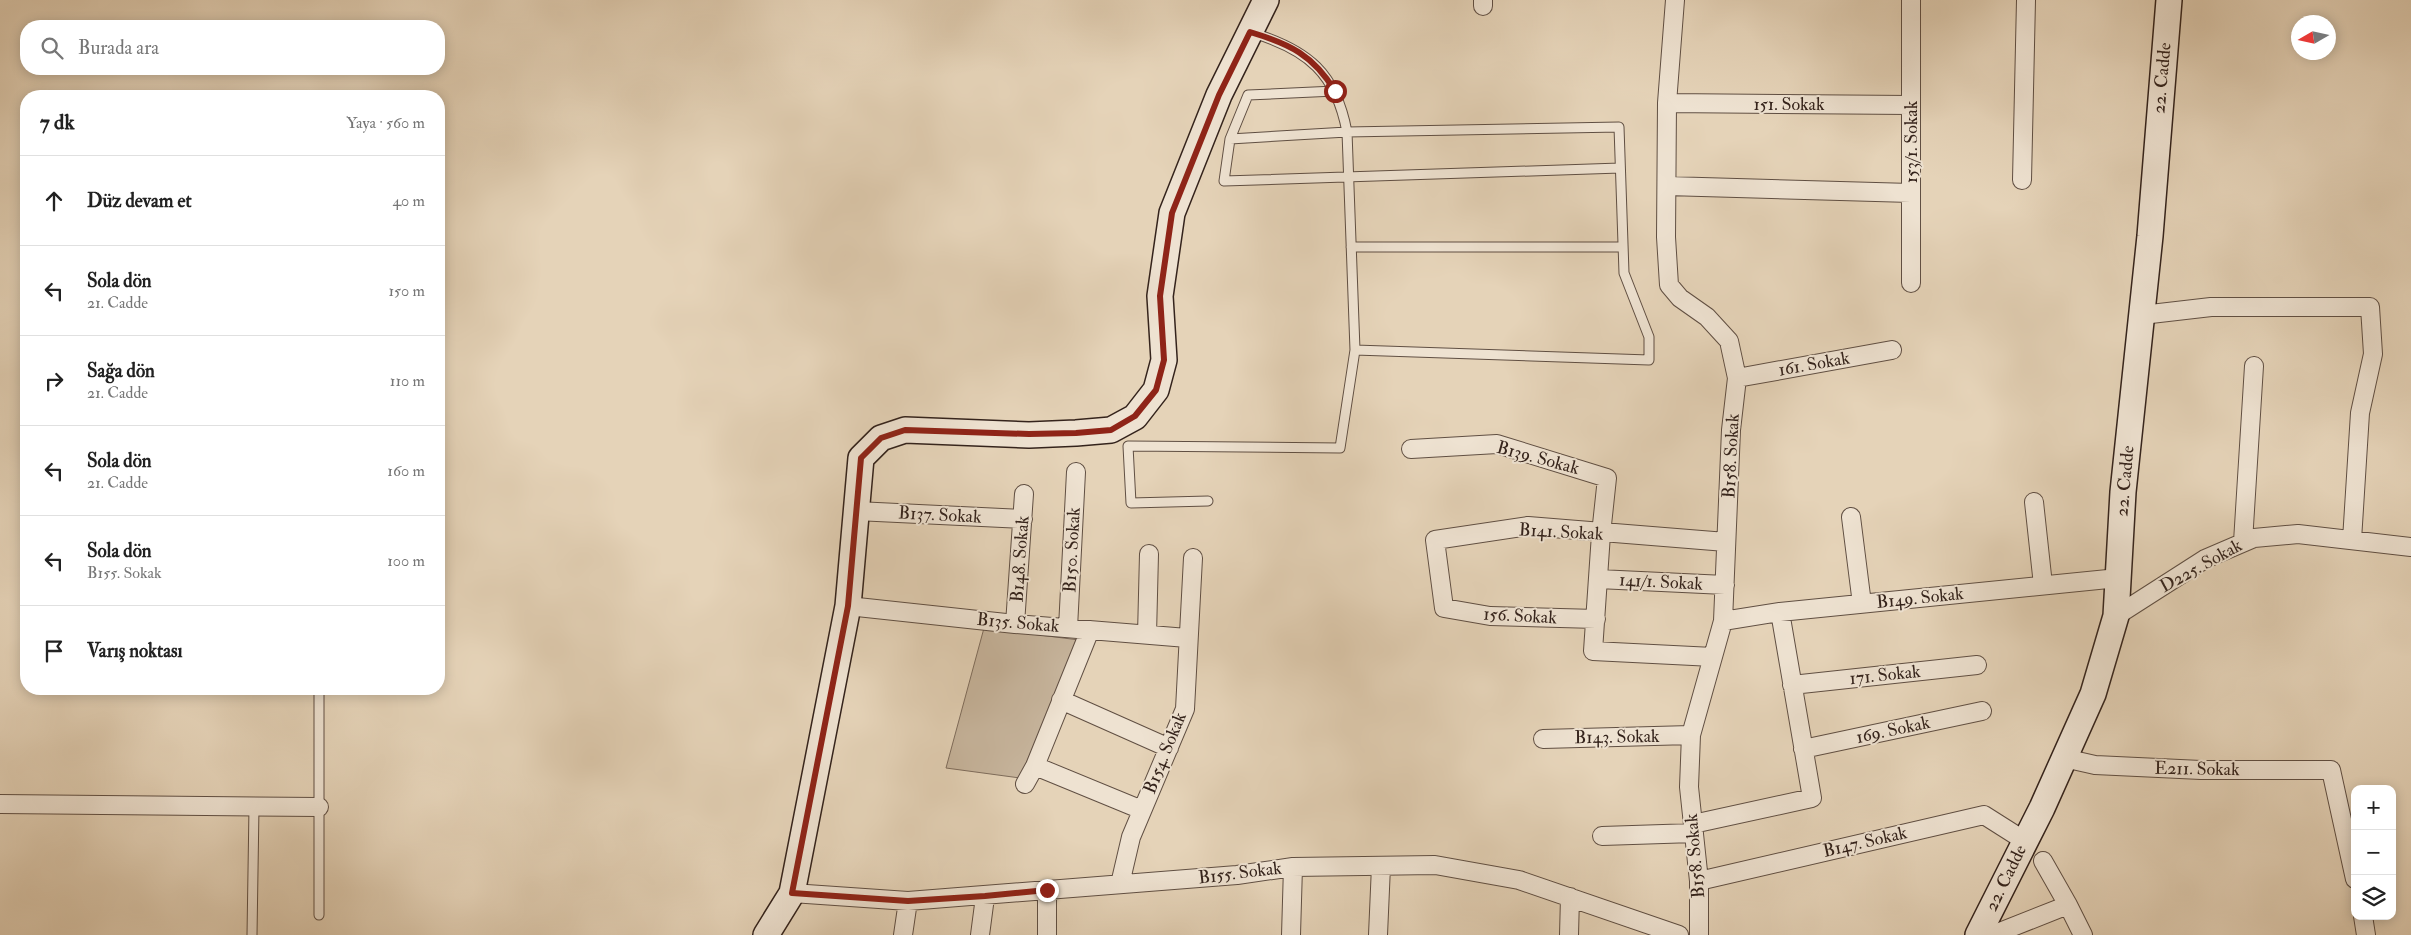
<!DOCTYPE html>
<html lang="tr">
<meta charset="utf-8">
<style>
:root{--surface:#fff;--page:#f2f2f2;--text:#222;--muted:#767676;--line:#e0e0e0}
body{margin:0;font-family:"IM FELL Double Pica",serif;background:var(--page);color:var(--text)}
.controls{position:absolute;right:15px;bottom:15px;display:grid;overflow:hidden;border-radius:10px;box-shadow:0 2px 12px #0003}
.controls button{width:45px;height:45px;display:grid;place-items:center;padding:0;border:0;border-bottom:1px solid var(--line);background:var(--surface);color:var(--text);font:25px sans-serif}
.compass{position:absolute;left:2291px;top:15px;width:45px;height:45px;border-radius:50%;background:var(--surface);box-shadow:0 2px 12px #0003;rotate:261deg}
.stop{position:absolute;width:15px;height:15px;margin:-11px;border:4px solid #8f2418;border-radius:50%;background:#fff}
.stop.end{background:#8f2418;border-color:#fff;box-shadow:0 1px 5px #0008}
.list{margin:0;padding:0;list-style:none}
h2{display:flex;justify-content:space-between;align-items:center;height:65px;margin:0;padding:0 20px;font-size:21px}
h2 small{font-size:16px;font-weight:400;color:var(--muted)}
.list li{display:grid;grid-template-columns:32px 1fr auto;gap:15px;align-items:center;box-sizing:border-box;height:90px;padding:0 20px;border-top:1px solid var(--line)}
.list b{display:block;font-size:19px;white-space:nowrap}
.list p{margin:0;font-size:16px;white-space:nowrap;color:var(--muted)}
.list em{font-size:16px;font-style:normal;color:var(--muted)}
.icon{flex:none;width:28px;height:28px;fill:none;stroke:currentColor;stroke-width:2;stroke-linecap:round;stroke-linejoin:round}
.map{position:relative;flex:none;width:2411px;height:935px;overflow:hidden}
.search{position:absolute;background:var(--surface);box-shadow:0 2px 12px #0003;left:20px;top:20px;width:425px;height:55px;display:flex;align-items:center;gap:12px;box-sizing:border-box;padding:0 18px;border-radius:20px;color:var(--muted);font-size:19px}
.panel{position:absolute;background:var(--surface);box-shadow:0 2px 12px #0003;left:20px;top:90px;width:425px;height:605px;border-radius:20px}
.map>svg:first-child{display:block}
.green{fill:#c7b59d;stroke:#7e6c5c}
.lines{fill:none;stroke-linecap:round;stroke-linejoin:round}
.service-casing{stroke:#604f43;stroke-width:11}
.minor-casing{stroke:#604f43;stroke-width:20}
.secondary-casing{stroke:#34231c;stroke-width:28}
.service{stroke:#eee2d1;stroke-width:9}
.minor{stroke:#eee2d1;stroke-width:18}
.secondary{stroke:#eee2d1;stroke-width:25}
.route{stroke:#8f2418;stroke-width:6}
.labels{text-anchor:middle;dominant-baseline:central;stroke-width:4;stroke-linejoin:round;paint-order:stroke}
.street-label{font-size:18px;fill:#34231c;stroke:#eee2d1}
</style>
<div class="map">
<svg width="2411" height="935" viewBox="0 0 2411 935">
<rect width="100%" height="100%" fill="#e5d3b8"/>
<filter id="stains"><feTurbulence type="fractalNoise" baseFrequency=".004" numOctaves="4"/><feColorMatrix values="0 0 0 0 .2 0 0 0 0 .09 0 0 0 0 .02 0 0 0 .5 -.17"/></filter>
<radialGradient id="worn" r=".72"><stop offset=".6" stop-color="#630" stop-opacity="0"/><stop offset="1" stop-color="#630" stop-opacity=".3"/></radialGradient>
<path class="green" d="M984,628L1079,640L1020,778L946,768Z"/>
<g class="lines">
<defs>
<path id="service" d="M1335,91L1248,95L1230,139L1224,181L1620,168
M1230,139L1347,132L1619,127L1624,273L1649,337V360L1355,350
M1351,247H1623
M1208,501L1131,503L1128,446L1340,448L1355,350L1347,132C1336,73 1308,50 1253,33
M319,689V915
M252,935L254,807"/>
<path id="minor" d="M1483,0V6
M1675,0L1667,103L1666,237L1669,285L1680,298L1707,317L1729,341L1737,378L1731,430L1723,621L1691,735L1689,787L1699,881V935
M1667,103L1911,105
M2022,180L2026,0
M1667,186L1911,193
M1911,283V0
M2142,315L2211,307H2370L2373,354L2360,413L2352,540
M1737,378L1892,350
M1411,449L1497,444L1607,478L1601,534L1593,651L1713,657
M2034,502L2043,585
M856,511L1023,519
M1851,517L1862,604
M2243,542L2254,366
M1598,579L1725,585
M848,606L1015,624L1187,638
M2116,616L2205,559L2254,538L2298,534L2411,547
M1596,619L1490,616L1444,608L1435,540L1528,526L1726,542
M1723,621L1780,612L2118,578
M1015,624L1024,494
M1068,628L1076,472
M1147,635L1149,554
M1792,685L1977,665
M1061,700L1169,748
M1543,739L1691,735
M1803,749L1982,711
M2064,758L2095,765L2201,770H2331L2355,879
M1035,766L1142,810
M1025,784L1035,766L1090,630
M0,804L319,807
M1693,824L1812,798L1780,612
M1602,836L1694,833
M2043,861L2068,905
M1699,881L1984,815L2025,841
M1120,884L1131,837L1185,709L1193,558
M792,893L908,901L1237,875L1293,867L1435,865L1519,880L1679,935
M2363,916L2366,935
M903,935L908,901
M980,935L985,897
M1047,935V889
M1291,935L1293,867
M1378,935L1381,866
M1569,935L1570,897
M1992,935L2068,905L2083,935"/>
<path id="secondary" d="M766,935L792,893L848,606L861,458L881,438L905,430L1029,435L1076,433L1111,430L1135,417L1156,390L1164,360L1160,296L1172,213L1219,95L1266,0
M1978,935L2042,808L2093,694L2116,616L2123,492L2150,236L2169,0"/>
</defs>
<use href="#service" class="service-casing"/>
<use href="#minor" class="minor-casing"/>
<use href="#secondary" class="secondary-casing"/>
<use href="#service" class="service"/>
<use href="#minor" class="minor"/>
<use href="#secondary" class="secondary"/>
</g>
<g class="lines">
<path class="route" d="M1047,890L985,896L908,901L792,893L848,606L861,458L881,438L905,430L1029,434L1076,433L1111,430L1135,416L1156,390L1164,360L1160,296L1172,213L1219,95L1250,32C1290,44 1313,55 1335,91"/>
</g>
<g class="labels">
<g class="street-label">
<text transform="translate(2162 78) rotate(-85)">22. Cadde</text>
<text x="1789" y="104">151. Sokak</text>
<text transform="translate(1911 142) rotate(-90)">153/1. Sokak</text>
<text transform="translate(1814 364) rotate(-10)">161. Sokak</text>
<text transform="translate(1731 456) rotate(-87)">B158. Sokak</text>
<text transform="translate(1538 458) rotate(15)">B139. Sokak</text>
<text transform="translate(2125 481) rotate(-85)">22. Cadde</text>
<text transform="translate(940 515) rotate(3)">B137. Sokak</text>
<text transform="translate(1561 532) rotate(3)">B141. Sokak</text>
<text transform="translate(1072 550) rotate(-87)">B150. Sokak</text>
<text transform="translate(1020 559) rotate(-86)">B148. Sokak</text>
<text transform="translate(2201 566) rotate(-29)">D225. Sokak</text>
<text transform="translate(1661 582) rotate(3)">141/1. Sokak</text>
<text transform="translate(1920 598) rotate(-6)">B149. Sokak</text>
<text transform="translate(1520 616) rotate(3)">156. Sokak</text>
<text transform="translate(1018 623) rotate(5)">B135. Sokak</text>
<text transform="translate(1885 675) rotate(-6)">171. Sokak</text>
<text transform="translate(1893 730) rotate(-12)">169. Sokak</text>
<text transform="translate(1617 737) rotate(-1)">B143. Sokak</text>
<text transform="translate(1165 753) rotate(-68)">B154. Sokak</text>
<text transform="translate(2197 769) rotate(1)">E211. Sokak</text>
<text transform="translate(1865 842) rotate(-13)">B147. Sokak</text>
<text transform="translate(1695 856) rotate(-95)">B158. Sokak</text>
<text transform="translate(1240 873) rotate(-7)">B155. Sokak</text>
<text transform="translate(2006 878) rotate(-64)">22. Cadde</text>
</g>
</g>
<rect width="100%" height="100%" filter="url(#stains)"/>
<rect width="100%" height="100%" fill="url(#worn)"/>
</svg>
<div class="controls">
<button>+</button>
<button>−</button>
<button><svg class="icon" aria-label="layers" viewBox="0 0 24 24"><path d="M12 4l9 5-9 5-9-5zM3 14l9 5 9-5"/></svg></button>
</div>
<svg class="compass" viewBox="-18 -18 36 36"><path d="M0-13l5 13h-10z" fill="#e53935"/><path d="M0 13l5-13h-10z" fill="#767676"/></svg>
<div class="stop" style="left:1335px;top:91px"></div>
<div class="stop end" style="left:1047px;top:890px"></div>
<div class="search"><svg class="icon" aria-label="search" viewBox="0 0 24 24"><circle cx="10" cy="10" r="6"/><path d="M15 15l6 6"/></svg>Burada ara</div>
<section class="panel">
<h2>7 dk<small>Yaya · 560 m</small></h2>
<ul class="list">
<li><svg class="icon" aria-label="ahead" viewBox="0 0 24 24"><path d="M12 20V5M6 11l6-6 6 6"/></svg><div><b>Düz devam et</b></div><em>40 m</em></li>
<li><svg class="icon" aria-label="left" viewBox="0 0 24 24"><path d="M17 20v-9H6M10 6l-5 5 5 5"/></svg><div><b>Sola dön</b><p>21. Cadde</p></div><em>150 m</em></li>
<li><svg class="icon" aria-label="right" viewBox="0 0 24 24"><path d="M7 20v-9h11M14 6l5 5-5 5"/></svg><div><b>Sağa dön</b><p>21. Cadde</p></div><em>110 m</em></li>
<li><svg class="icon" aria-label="left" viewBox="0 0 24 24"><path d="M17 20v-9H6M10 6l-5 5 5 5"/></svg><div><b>Sola dön</b><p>21. Cadde</p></div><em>160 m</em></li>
<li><svg class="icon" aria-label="left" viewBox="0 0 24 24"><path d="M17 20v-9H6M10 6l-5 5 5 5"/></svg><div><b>Sola dön</b><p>B155. Sokak</p></div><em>100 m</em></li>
<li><svg class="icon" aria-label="arrive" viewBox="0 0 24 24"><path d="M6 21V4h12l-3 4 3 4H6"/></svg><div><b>Varış noktası</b></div></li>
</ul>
</section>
</div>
